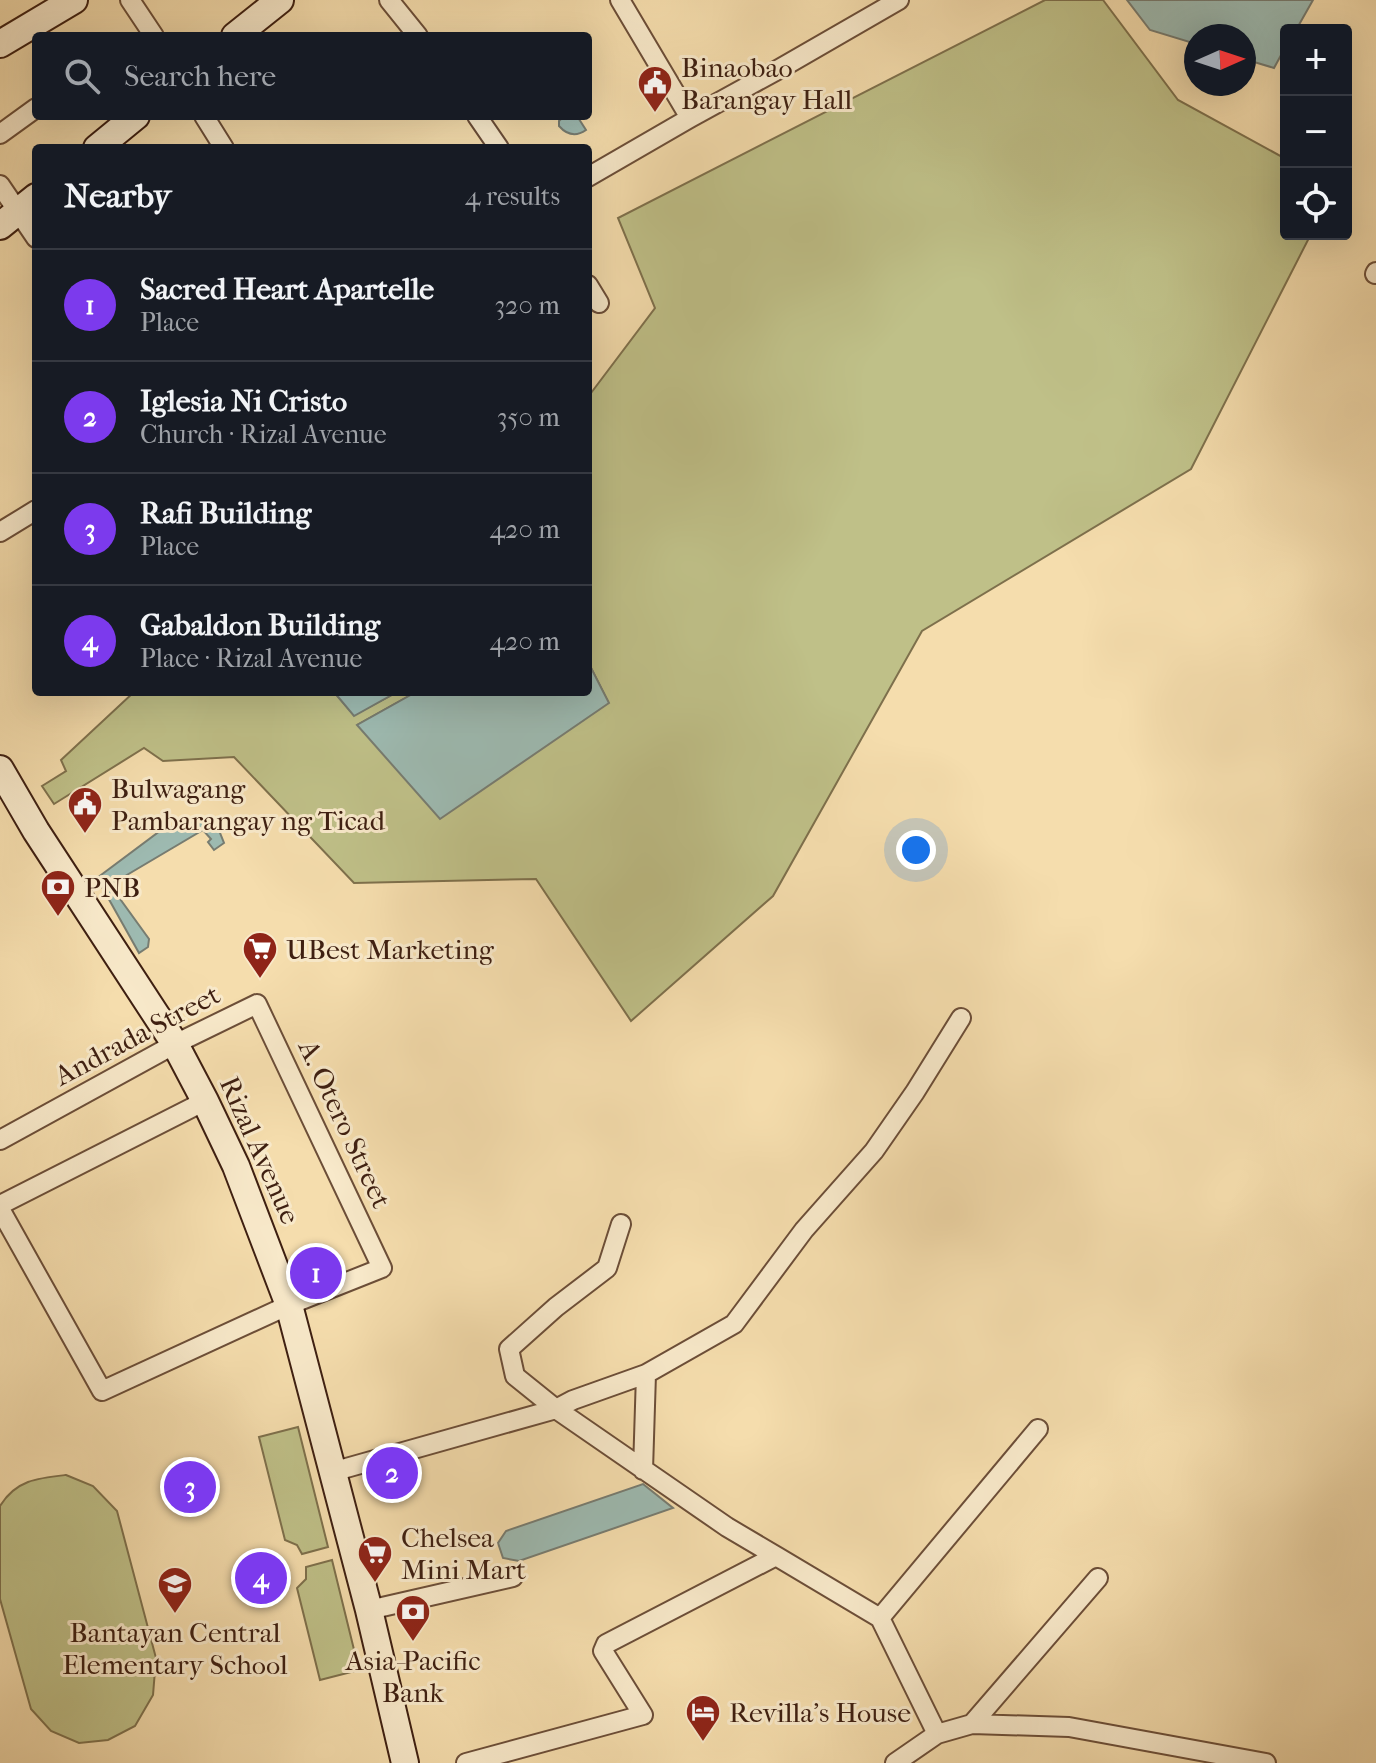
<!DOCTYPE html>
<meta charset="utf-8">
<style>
:root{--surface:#171b24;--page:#242831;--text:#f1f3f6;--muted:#9ea1a6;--line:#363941;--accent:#7c3aed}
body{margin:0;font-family:"IM FELL French Canon",serif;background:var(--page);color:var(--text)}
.controls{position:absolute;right:24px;top:24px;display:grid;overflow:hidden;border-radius:8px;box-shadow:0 8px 32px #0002}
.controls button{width:72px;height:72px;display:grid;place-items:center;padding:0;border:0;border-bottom:2px solid var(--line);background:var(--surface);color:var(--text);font:40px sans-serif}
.compass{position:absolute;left:1184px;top:24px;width:72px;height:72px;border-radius:50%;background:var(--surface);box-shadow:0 8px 32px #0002;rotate:87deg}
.you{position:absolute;left:916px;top:850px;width:28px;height:28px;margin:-20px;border:6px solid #fff;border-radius:50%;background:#1a73e8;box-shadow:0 0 0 12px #1a73e833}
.badge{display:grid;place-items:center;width:52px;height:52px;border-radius:50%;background:var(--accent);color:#fff;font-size:26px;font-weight:700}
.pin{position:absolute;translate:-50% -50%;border:4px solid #fff;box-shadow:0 2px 8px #0006}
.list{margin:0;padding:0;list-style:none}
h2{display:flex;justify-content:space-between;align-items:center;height:104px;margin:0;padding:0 32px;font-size:34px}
h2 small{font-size:26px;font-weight:400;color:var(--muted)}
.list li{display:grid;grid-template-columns:52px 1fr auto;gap:24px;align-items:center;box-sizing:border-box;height:112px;padding:0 32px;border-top:2px solid var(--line)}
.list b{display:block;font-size:30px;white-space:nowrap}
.list p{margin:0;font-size:26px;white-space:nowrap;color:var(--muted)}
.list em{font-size:26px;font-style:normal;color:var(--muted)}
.icon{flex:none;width:44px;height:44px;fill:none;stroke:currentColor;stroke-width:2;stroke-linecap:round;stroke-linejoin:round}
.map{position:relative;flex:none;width:1376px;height:1763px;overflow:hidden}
.search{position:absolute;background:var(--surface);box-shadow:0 8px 32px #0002;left:32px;top:32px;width:560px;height:88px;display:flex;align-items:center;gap:20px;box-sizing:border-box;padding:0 28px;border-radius:8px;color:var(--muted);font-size:30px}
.panel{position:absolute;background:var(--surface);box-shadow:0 8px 32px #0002;left:32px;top:144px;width:560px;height:552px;border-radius:8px}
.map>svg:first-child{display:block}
.green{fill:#bfc088;stroke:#7e704c;stroke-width:2}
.water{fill:#9dbab1;stroke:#777c71;stroke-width:2}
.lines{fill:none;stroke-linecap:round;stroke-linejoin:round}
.minor-casing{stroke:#6c4e38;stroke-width:22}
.secondary-casing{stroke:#3e1f11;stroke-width:30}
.minor{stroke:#f8e9ca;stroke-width:18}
.secondary{stroke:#f8e9ca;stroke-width:26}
.labels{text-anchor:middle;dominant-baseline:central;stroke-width:6;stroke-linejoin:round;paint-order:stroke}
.poi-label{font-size:28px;fill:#3e1f11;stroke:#f8e9ca;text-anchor:start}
.street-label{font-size:28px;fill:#3e1f11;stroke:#f8e9ca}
</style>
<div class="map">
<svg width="1376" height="1763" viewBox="0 0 1376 1763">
<rect width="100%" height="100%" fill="#f5ddad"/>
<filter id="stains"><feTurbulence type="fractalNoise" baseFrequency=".0025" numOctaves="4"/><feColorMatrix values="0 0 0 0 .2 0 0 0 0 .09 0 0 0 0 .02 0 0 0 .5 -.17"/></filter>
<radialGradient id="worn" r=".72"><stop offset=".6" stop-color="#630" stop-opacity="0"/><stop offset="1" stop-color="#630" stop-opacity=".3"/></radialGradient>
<path class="green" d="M1045,0H1103L1178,100L1286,159V234H1311L1191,469L922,631L773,896L631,1021L536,879L354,883L234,757L163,761L144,748L54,804L42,786L66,771L61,760L134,692H334L354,715L397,692H416L357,725L608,702L588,662V397L655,308L618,218Z
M298,1427L328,1547L302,1554L297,1545L285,1540L259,1437Z
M66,1475L93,1486L117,1511L156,1658L153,1695L135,1726L108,1740L79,1743L51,1731L31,1709L0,1599V1506C16,1480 38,1478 66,1475Z
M332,1560L359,1670L320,1680L297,1588L306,1579V1567Z"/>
<path class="water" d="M1127,0H1313L1296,30H1286V46L1274,68L1244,59V36H1196V44L1150,30Z
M564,116H577L586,130C576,137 567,135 559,126V121Z
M588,662L609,703L440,819L357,725L416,692H588Z
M334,692H397L354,716Z
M198,818L218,828L224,843L214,850L208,842L211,839L203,830L110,885L149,939L148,947L139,953L97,878L160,831Z
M643,1484L673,1508L519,1561L503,1558L498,1543L506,1531Z"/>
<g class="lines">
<defs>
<path id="minor" d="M130,0L154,36
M389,0L418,36
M620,0L690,118
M204,116L224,148
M477,116L499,148
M0,134L36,108
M588,177L690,118L781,68L899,0
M0,185L36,238
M1375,274L1376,272
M588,285L599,303
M0,532L36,510
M0,1140L175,1044L257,1004L382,1268L289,1305L102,1391L0,1209
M0,1205L205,1101
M556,1409L515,1376L509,1349L556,1307L607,1268L621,1224
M643,1470L646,1374
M332,1472L556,1409
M776,1556L880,1618L937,1734
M369,1610L513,1577
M880,1618L1038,1429
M972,1724L1098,1578
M466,1763L643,1715L603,1651L606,1644L776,1556L727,1527L556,1409L573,1400L646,1374L734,1324L804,1230L874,1151L915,1092L961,1018
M895,1763L937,1734L972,1724L1069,1727L1266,1763"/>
<path id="secondary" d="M235,36L280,0
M0,44L74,0
M97,148L136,116
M0,226L36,197
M0,769L36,831L175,1044L205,1101L236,1166L289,1305L369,1610L405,1763"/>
</defs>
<use href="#minor" class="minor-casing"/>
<use href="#secondary" class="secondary-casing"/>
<use href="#minor" class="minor"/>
<use href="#secondary" class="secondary"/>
</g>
<defs>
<symbol id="civic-pin" viewBox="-11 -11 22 30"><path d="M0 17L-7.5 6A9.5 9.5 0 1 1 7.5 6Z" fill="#8f2418" stroke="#f8e9ca"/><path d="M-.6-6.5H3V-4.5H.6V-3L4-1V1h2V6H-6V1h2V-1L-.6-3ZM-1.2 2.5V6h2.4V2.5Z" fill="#fff"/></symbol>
<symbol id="bank-pin" viewBox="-11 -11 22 30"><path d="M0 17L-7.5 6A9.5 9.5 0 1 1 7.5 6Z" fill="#8f2418" stroke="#f8e9ca"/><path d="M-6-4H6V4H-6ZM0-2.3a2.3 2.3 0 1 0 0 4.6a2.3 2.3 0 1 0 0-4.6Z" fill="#fff"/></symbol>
<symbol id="supermarket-pin" viewBox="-11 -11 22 30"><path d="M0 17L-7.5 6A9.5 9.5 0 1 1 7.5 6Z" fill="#8f2418" stroke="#f8e9ca"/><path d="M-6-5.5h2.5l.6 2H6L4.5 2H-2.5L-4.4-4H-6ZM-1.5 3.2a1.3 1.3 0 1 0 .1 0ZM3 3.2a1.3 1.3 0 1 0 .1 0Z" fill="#fff"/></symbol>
<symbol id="school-pin" viewBox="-11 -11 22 30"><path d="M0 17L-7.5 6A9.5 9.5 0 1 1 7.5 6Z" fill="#8f2418" stroke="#f8e9ca"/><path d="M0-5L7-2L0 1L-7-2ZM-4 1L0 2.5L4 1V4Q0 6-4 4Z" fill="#fff"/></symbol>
<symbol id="hotel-pin" viewBox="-11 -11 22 30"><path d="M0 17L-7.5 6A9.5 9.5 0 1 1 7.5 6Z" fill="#8f2418" stroke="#f8e9ca"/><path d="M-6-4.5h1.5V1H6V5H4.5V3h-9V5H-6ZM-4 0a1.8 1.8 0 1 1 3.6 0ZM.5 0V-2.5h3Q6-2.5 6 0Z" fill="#fff"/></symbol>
</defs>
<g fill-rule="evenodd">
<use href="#civic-pin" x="635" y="63" width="40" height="54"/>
<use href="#civic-pin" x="65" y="784" width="40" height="54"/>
<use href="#bank-pin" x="38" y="867" width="40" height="54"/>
<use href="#supermarket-pin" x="240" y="929" width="40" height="54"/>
<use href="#supermarket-pin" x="355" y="1533" width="40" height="54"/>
<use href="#school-pin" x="155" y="1564" width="40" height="54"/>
<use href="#bank-pin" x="393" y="1592" width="40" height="54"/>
<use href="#hotel-pin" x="683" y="1692" width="40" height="54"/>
</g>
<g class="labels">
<g class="poi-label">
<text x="681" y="67">Binaobao<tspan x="681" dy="32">Barangay Hall</tspan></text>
<text x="111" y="788">Bulwagang<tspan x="111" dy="32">Pambarangay ng Ticad</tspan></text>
<text x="84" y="887">PNB</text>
<text x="286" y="949">UBest Marketing</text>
<text x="401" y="1537">Chelsea<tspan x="401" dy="32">Mini Mart</tspan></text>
<text x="175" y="1632" text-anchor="middle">Bantayan Central<tspan x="175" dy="32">Elementary School</tspan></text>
<text x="413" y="1660" text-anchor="middle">Asia-Pacific<tspan x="413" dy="32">Bank</tspan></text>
<text x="729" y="1712">Revilla's House</text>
</g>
<g class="street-label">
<text transform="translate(137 1035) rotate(-28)">Andrada Street</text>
<text transform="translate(345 1124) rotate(65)">A. Otero Street</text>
<text transform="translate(260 1150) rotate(66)">Rizal Avenue</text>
</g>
</g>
<rect width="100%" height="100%" filter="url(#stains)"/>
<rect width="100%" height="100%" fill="url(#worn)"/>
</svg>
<div class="controls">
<button>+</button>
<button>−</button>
<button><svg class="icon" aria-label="locate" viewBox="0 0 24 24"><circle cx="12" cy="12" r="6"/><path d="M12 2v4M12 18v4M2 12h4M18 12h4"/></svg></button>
</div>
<svg class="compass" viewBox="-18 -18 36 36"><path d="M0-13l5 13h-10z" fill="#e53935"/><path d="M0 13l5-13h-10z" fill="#9ea1a6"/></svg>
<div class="you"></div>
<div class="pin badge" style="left:316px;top:1273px">1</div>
<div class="pin badge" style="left:392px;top:1473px">2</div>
<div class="pin badge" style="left:190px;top:1487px">3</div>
<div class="pin badge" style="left:261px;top:1578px">4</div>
<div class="search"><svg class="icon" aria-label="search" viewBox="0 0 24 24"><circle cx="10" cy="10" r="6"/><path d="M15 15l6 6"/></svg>Search here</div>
<section class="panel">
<h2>Nearby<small>4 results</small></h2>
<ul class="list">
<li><span class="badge">1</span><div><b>Sacred Heart Apartelle</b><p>Place</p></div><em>320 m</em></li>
<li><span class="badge">2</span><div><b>Iglesia Ni Cristo</b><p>Church · Rizal Avenue</p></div><em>350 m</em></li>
<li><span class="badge">3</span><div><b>Rafi Building</b><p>Place</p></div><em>420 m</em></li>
<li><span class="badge">4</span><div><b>Gabaldon Building</b><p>Place · Rizal Avenue</p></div><em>420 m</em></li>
</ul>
</section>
</div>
